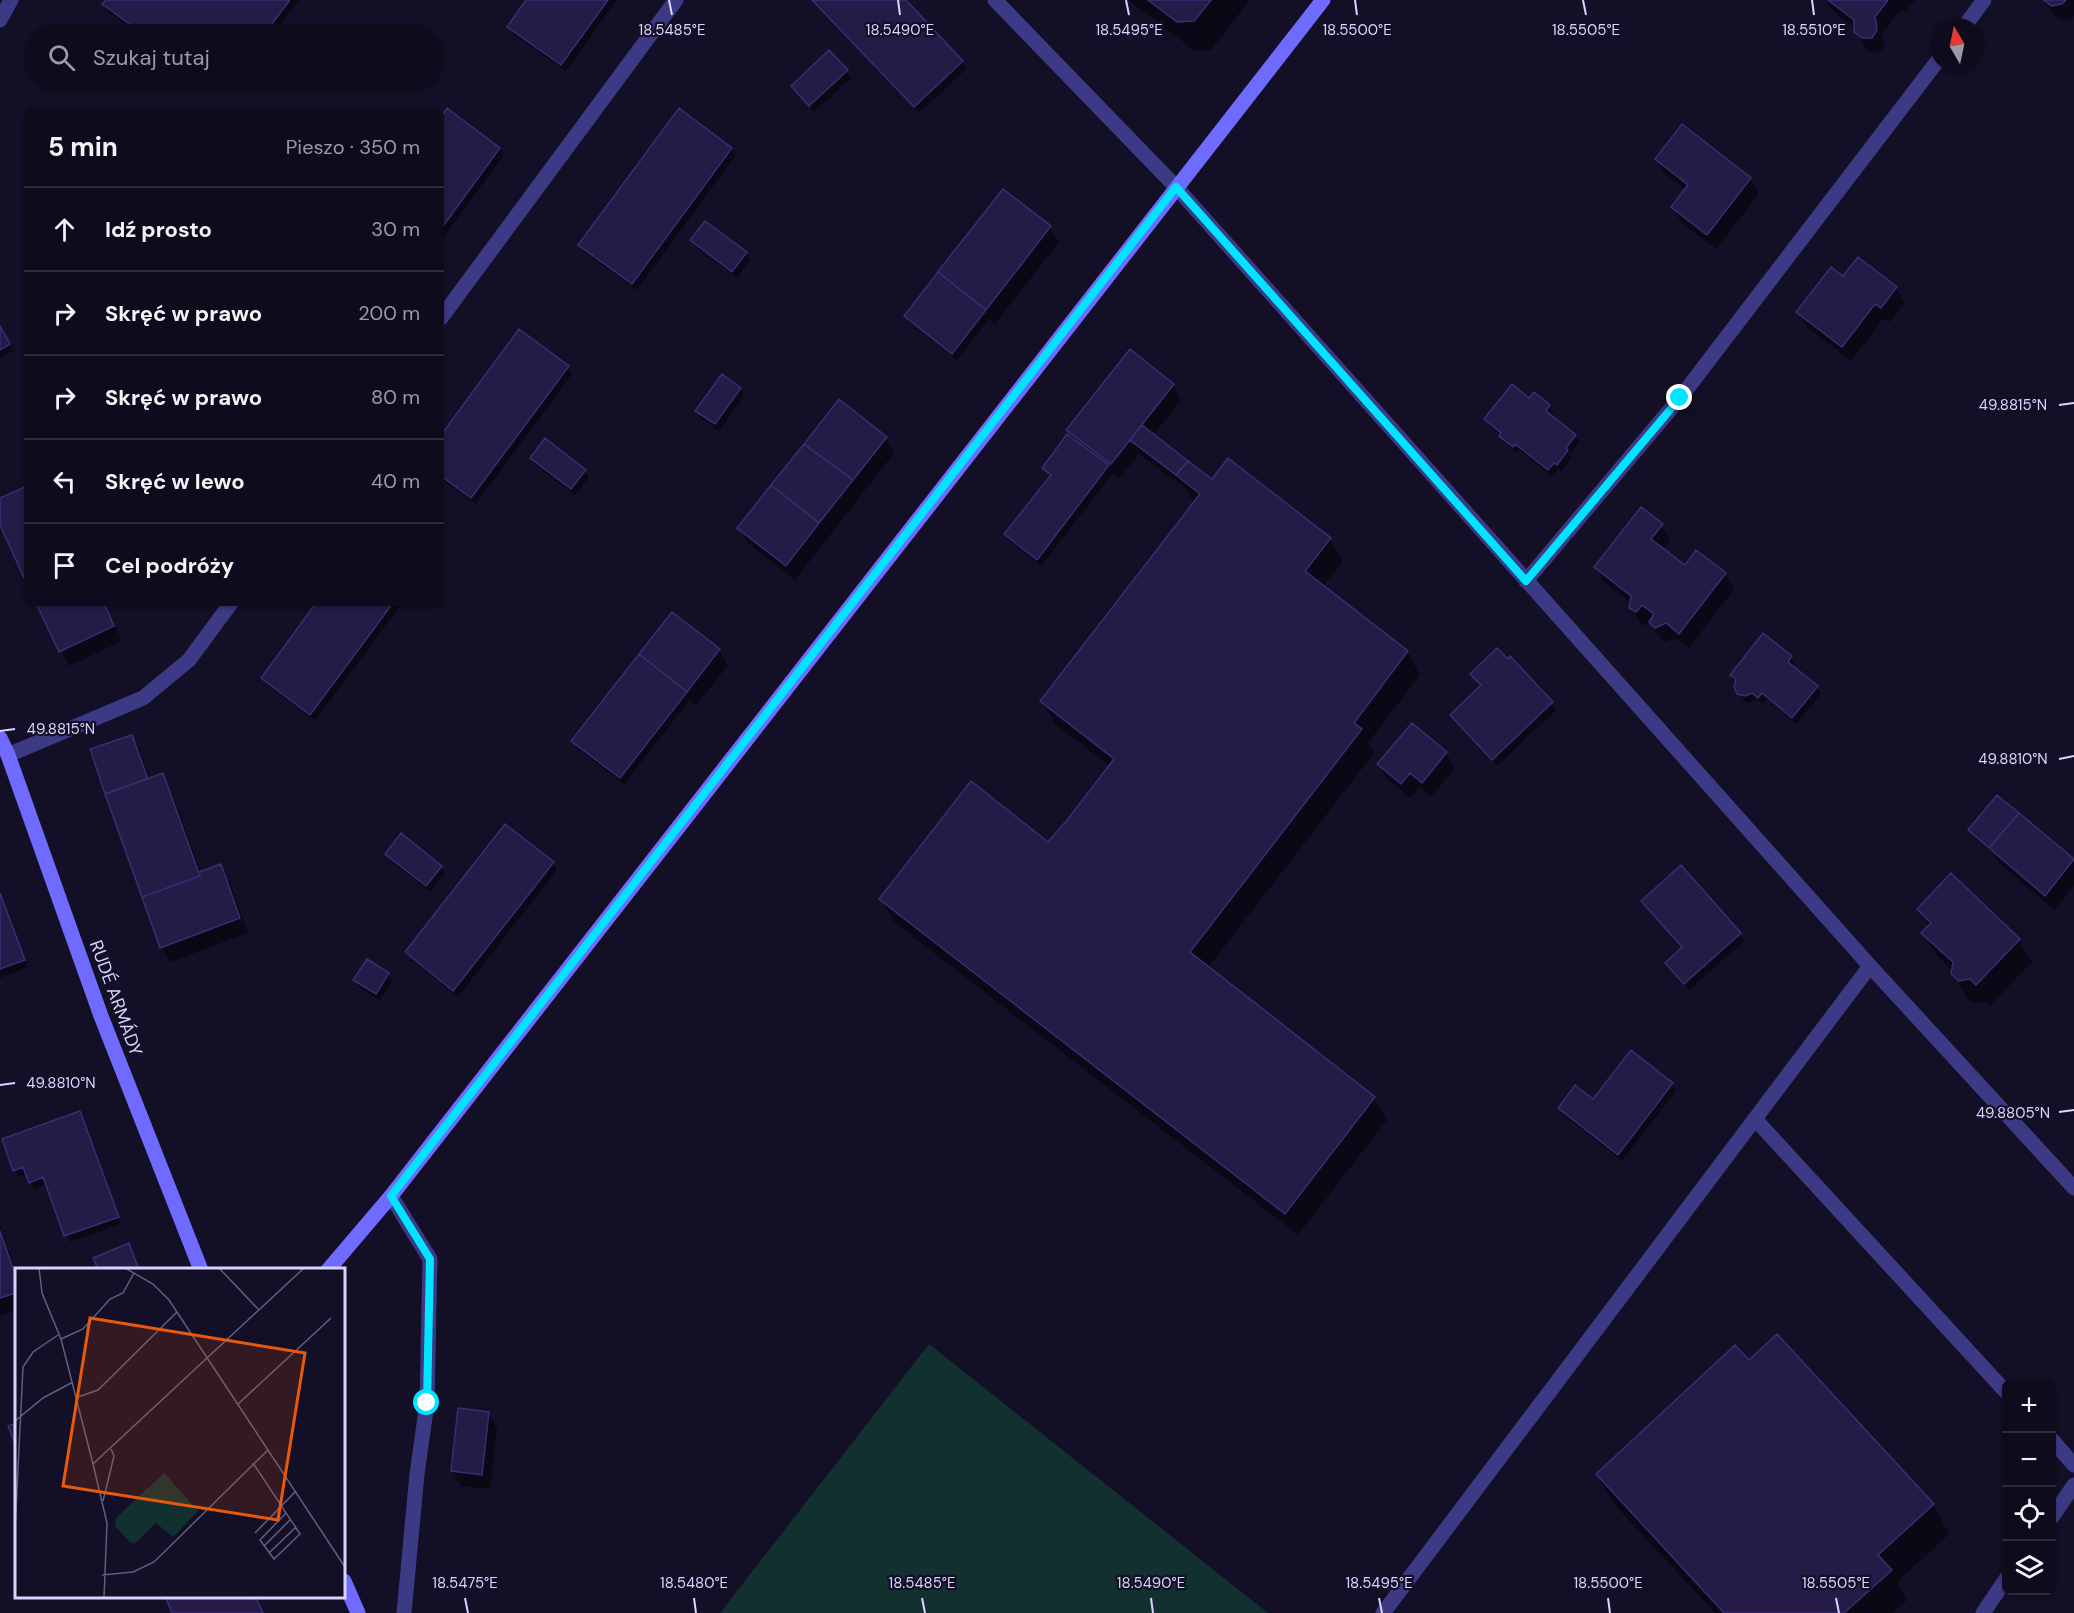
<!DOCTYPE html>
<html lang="pl">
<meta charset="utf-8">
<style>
:root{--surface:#0e0b1c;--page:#171425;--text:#f1f3f6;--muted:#9b9ba3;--line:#2e2b3b}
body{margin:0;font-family:"DM Sans",sans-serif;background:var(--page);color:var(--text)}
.controls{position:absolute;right:18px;bottom:18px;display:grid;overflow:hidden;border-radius:9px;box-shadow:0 2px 4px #0004}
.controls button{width:54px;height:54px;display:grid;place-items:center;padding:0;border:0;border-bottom:2px solid var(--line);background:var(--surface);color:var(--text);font:30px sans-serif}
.compass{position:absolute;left:1930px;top:18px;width:54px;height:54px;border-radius:50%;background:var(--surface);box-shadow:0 2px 4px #0004;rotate:351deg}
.stop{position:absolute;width:18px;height:18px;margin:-14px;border:4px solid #00e5ff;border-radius:50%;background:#fff}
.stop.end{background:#00e5ff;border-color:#fff;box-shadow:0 2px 6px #0008}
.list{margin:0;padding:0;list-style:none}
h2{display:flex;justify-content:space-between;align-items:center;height:78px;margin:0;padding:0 24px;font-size:26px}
h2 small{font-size:20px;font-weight:400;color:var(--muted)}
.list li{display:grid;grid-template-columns:39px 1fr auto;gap:18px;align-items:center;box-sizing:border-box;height:84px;padding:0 24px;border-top:2px solid var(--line)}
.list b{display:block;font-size:22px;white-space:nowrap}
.list em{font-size:20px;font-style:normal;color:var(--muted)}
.icon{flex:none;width:33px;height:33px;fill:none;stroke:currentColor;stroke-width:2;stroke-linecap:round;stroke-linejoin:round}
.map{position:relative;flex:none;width:2074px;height:1613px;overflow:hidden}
.search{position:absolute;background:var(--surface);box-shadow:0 2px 4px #0004;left:24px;top:24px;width:420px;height:66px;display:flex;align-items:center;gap:15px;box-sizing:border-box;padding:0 21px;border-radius:33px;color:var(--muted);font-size:22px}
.panel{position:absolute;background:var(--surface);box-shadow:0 2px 4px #0004;left:24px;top:108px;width:420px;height:498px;border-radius:9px}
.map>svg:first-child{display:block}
.green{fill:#12302f}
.shadow{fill:#0007}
.building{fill:#241b47;stroke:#3b2d73;stroke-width:1.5}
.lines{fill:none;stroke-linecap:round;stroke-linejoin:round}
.lane{stroke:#3d3a85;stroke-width:15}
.street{stroke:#3d3a85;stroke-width:15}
.secondary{stroke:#6f6bff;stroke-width:15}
.route{stroke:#00e5ff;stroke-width:8}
.ticks{fill:none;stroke:#d9d4ff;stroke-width:2}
.labels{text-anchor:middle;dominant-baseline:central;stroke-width:4.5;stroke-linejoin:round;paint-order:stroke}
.street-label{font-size:18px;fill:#d9d4ff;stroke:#130f26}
.inset-road{fill:none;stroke:#625e7d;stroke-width:1.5}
.view{fill:#e8590c;fill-opacity:0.15;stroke:#e8590c;stroke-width:3}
.inset-edge{fill:none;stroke:#d9d4ff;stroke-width:3}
.ticks-label{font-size:15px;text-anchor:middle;fill:#d9d4ff;stroke:#130f26;stroke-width:4.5;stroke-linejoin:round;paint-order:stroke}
</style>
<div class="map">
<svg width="2074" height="1613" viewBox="0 0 2074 1613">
<rect width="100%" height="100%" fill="#130f26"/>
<path class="green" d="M929,1344L1268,1613H720Z"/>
<path class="shadow" d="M108,0H299L273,34H219L217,33L216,34H139L108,12L104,5Z
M528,0H617L566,71L513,34L509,27Z
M811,0H904L962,62L966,69L919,113Z
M1128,0H1248L1249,1L1211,50L1195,51Z
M1826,0H1915L1905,12L1902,9L1882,33L1885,45L1880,52L1871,53L1865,48L1856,29L1831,9Z
M2044,0H2074V16L2071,19L2061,20L2052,14Z
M829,52L851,78L814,112L793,87Z
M679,110L731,149L735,156L637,290L584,252L580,245Z
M441,119L499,149L503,156L441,241Z
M1682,126L1750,179L1759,194L1716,249L1681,222L1673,207L1686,190L1665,174L1656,159Z
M1003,191L1050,227L1059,242L995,324L989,319L957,360L910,323L906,316Z
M692,240L746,253L750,260L737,278L696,247Z
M1858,259L1896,288L1905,303L1890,322L1884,318L1851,361L1807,327L1798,312L1843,278Z
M0,329L13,351L0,359Z
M568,367L572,374L476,504L441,479V438Z
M722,376L740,389L744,396L719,431L701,418L697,411Z
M1173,385L1181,400L1153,436L1212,481L1330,539L1343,562L1323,586L1407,652L1420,675L1368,743L1374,753L1208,968L1374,1098L1387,1120L1298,1235L894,922L881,899L1049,844L1110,766L1055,724L1042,701L1196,502L1191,498L1186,489L1139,454L1120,478L1113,473L1041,566L1010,541L1006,534L1051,478L1044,468L1074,441L1068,430Z
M1534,394L1549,406L1553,413L1551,417L1575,436L1579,443L1569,455L1571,459L1561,471L1558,469L1552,476L1519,450L1517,453L1505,443L1501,435L1490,426L1486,419L1529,400Z
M885,438L894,453L795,580L748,543L739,528Z
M532,458L585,471L589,478L575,495L536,465Z
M1661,525L1670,540L1663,550L1685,567L1725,574L1734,589L1689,648L1675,638L1665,642L1659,637L1650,621L1645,626L1640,623L1631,607V603L1604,582L1596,567Z
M38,603H104L122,641L69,666Z
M318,603H402L315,721L267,685L263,678Z
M672,614L719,650L728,665L696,706L689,701L624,784L577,748L573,741Z
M1791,657L1795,664L1793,668L1817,687L1821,694L1796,724L1767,699L1763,704L1757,699L1749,703L1743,701L1732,675Z
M1472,674L1551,703L1556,710L1497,766L1456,722L1452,715L1481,687Z
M1412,725L1446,753L1455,768L1431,797L1419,787L1410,798L1387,779L1379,764Z
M131,736L140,751L150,779L162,775L171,790L201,873L220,866L229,881L248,933L170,962L162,947Z
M1997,797L2074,861V886L2054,910L1999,863L1995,855L1974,837L1970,830Z
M387,854L441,867L445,874L430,892L391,861Z
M553,863L557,870L458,997L411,959L407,952Z
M1681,868L1740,934L1744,941L1689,990L1667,963L1682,949L1643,901Z
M0,892L28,967L0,978Z
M1919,909L2019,940L2032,962L1990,1006L1985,1001L1973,1003L1966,997L1953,971L1936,955L1923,933L1929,927Z
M388,974L392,981L380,1000L359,987L355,980Z
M1672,1084L1676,1091L1622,1161L1563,1115L1559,1108Z
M79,1112L121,1224L70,1242L47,1184L34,1189L27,1174L19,1177L15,1170Z
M0,1225L16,1272V1273L0,1227Z
M0,1236L16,1283V1310L0,1316Z
M1749,1362L1933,1504L1949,1534L1897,1582L1907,1600L1893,1613H1715L1614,1504L1597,1475Z
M488,1413L497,1428L490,1489L461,1486L452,1471Z"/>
<path class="building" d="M106,0H290L264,34H222L212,27L206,34H143L102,4Z
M526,0H608L561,65L507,27Z
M812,0H906L963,61L914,107Z
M1148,0H1211L1194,21L1177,22Z
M1828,0H1888L1874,18L1876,20L1877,30L1872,38H1862L1854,32V20Z
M2044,0H2066L2062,4L2051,6Z
M829,50L848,70L809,106L791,86Z
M447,108L500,148L441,229V117Z
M679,108L732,148L632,284L578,245Z
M1682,124L1751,178L1707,235L1671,207L1688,185L1655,159Z
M1003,189L1051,226L986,310L938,272L936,274Z
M705,221L747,252L732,272L690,240Z
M1858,257L1897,287L1881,308L1875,304L1842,347L1796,312L1831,267L1843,276Z
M938,272L986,310L952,354L904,316Z
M0,326L10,344L0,350Z
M519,329L569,366L471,498L441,476V435Z
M1130,349L1174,384L1111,464L1066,430Z
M722,374L741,388L715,424L695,411Z
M1512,384L1529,398L1534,392L1550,405L1546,411L1576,435L1566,448L1568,450L1557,465L1554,463L1548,470L1515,444L1513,447L1499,436L1501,433L1484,419Z
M839,399L887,437L853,480L804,444Z
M1142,425L1188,461L1176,475L1130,440Z
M1067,434L1109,465L1037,560L1004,534L1051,475L1042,468Z
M545,438L586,470L571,489L530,458Z
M804,444L853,480L819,523L771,485Z
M1228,458L1331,538L1305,571L1408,651L1354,723L1362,729L1190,952L1375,1097L1285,1214L879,899L971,781L1048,842L1068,819L1114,759L1040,701L1200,494L1176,475L1188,461L1212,479Z
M771,485L819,523L786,566L737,528Z
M27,486V579L25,580L0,525V498Z
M1641,507L1663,524L1651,539L1685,565L1696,550L1726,573L1679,634L1666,623L1655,628L1649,622L1654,614L1642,605L1636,612L1629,608L1631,596L1594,567Z
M36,603H104L114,626L59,652Z
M316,603H393L310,715L261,678Z
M672,612L720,649L687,692L639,654Z
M1763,633L1792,656L1788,662L1818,686L1792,718L1762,693L1758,698L1752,693L1745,696L1737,694L1734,686L1736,679L1730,675Z
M1497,648L1508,659L1510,656L1553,702L1492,760L1450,715L1481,685L1470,674Z
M639,654L687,692L620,778L571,741Z
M1412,723L1447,752L1422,783L1410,773L1401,784L1377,764Z
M132,735L148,779L105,794L90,749Z
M163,773L200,876L142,897L105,794Z
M1997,795L2019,813L1989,848L1968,830Z
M2019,813L2074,859L2045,896L1989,848Z
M505,824L554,862L453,991L405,952Z
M401,833L442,866L426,886L385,854Z
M221,864L240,918L160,948L142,897L200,876L199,872Z
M1681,865L1741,933L1684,984L1665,963L1682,947L1641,901Z
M1951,873L2020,939L1976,985L1970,979L1959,981L1951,974L1953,962L1921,933L1931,923L1917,909Z
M0,893L25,960L0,969Z
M367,959L389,973L376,994L353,980Z
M1631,1050L1673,1083L1618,1155L1558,1108L1575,1085L1593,1099Z
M80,1111L119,1217L64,1236L43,1177L29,1183L23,1167L13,1171L2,1139Z
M0,1231L16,1278V1293L0,1298Z
M129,1243L139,1270H91L97,1267L93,1258Z
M1777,1334L1934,1504L1878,1555L1892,1570L1844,1613H1724L1596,1474L1735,1345L1749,1360Z
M458,1408L489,1412L482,1475L451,1471Z
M16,1423V1447L8,1426Z
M165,1596H255L263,1613H172Z"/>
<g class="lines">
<path class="lane" d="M1755,1119L2006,1392
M391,1196L430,1259L427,1403L417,1474L404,1613
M2052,1440L2074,1465
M2052,1517L2074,1485
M1983,1613L2006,1579"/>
<path class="street" d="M995,0L1176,187L1870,966L2074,1188
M0,20L11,0
M1964,27L1984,0
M441,318L676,0
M1526,581L1680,398L1939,59
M8,755L143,698L189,660L231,603
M1383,1613L1870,966"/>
<path class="secondary" d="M0,738L8,755L101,1016L201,1270
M328,1270L391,1196L1323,0
M344,1581L358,1613"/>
</g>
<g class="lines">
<path class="route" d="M427,1403L430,1259L391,1196L1176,187L1526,581L1680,398"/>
</g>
<path class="ticks" d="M669,0L672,15M898,0L900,15M1126,0L1129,15M1355,0L1357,15M1583,0L1586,15M1812,0L1814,15M2059,405L2074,403M0,731L15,729M2059,759L2074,756M0,1085L15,1083M2059,1112L2074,1110M465,1598L468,1613M694,1598L696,1613M922,1598L925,1613M1151,1598L1153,1613M1379,1598L1382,1613M1608,1598L1610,1613M1836,1598L1839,1613"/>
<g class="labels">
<g class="street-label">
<text transform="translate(116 998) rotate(70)">RUDÉ ARMÁDY</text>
</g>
</g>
<g transform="translate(15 1268)">
<rect width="330" height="330" fill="#130f26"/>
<path d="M149,205L183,243L158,269L141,255L119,276L114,273L100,258L101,250Z" fill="#12302f"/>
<path class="inset-road" d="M24,0L27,25L46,71L78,196M110,0L138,16L154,32L330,299M204,0L244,42M46,71L68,61L95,31L108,25L119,5M63,129L83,122L162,44M223,136L316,50M0,153L28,130L58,114M238,195L285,266L259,291L245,272L271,245M88,233L99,188L96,181M0,263L8,99L18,84L43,67M240,265L281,223M249,278L276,251M254,285L281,259M87,307L118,304L139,294L253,182M89,330L92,255L78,196L289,0"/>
<path class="view" d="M75,50L290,85L263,252L48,218Z"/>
<rect width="330" height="330" class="inset-edge"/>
</g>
<g class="ticks-label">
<text x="672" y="35">18.5485°E</text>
<text x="900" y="35">18.5490°E</text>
<text x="1129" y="35">18.5495°E</text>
<text x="1357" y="35">18.5500°E</text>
<text x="1586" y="35">18.5505°E</text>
<text x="1814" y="35">18.5510°E</text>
<text x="2013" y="410">49.8815°N</text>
<text x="61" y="734">49.8815°N</text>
<text x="2013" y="764">49.8810°N</text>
<text x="61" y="1088">49.8810°N</text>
<text x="2013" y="1118">49.8805°N</text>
<text x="465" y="1588">18.5475°E</text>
<text x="694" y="1588">18.5480°E</text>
<text x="922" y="1588">18.5485°E</text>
<text x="1151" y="1588">18.5490°E</text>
<text x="1379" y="1588">18.5495°E</text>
<text x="1608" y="1588">18.5500°E</text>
<text x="1836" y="1588">18.5505°E</text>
</g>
</svg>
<div class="controls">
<button>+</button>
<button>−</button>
<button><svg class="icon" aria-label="locate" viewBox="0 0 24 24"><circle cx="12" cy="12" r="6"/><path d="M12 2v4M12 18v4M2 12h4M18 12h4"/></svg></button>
<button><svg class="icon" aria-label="layers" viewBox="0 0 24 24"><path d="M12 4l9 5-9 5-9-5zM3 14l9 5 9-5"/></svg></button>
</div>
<svg class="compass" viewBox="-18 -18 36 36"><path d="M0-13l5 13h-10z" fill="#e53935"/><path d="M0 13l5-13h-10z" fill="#9b9ba3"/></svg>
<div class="stop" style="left:427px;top:1403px"></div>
<div class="stop end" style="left:1680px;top:398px"></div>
<div class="search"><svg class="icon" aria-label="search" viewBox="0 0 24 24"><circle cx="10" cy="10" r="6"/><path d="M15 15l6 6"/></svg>Szukaj tutaj</div>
<section class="panel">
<h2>5 min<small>Pieszo · 350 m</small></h2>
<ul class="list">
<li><svg class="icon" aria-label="ahead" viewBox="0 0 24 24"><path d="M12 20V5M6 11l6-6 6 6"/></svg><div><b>Idź prosto</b></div><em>30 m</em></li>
<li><svg class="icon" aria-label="right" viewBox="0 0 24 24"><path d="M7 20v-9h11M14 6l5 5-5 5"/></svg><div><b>Skręć w prawo</b></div><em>200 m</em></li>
<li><svg class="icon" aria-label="right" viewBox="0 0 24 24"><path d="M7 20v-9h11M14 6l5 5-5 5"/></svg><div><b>Skręć w prawo</b></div><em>80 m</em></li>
<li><svg class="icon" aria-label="left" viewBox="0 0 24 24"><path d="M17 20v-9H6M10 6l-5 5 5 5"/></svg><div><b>Skręć w lewo</b></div><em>40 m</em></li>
<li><svg class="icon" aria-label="arrive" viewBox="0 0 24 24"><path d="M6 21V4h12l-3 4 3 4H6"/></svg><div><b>Cel podróży</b></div></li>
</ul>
</section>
</div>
